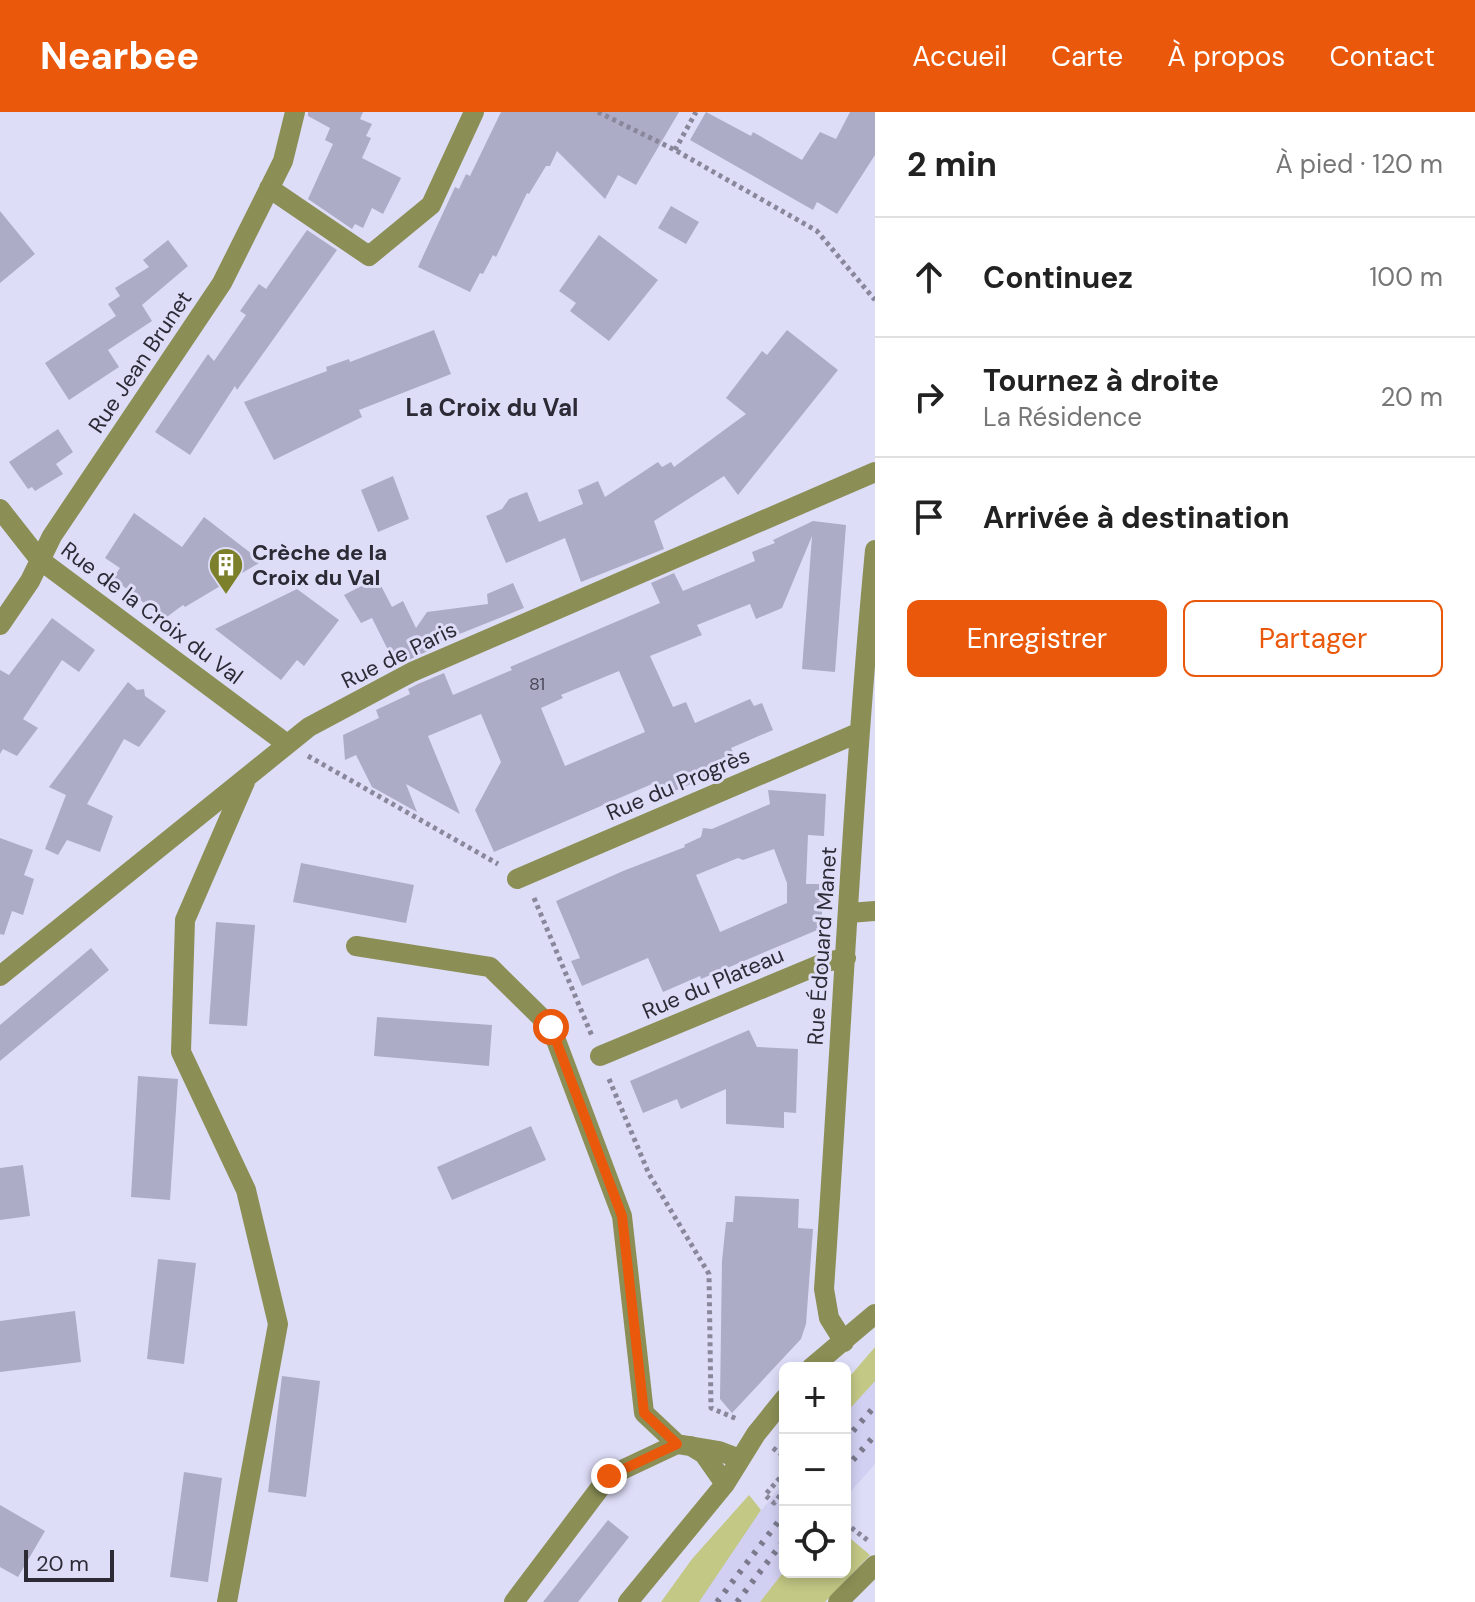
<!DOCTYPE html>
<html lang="fr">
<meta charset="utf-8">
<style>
:root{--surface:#fff;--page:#f2f2f2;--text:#222;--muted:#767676;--line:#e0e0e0;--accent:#ea580c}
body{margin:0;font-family:"DM Sans",sans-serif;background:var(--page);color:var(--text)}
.controls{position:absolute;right:24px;bottom:24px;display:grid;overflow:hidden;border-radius:12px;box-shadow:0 4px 12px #0003}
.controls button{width:72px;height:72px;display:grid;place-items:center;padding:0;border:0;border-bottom:2px solid var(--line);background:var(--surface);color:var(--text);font:40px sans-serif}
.scale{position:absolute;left:24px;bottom:20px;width:90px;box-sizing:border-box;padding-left:8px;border:4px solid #2b2a35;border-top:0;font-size:22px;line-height:28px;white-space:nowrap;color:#2b2a35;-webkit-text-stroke:6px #deddf8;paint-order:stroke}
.stop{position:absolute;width:24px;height:24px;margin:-18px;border:6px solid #ea580c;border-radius:50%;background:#fff}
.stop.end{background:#ea580c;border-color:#fff;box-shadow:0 2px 8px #0008}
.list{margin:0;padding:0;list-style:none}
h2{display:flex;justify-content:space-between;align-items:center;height:104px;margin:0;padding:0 32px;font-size:34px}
h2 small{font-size:26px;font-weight:400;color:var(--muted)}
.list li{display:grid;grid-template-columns:52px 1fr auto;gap:24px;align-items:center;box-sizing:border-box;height:120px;padding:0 32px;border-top:2px solid var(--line)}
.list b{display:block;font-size:30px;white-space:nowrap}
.list p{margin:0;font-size:26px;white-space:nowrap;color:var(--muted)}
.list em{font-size:26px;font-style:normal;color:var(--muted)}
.actions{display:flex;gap:16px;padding:24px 32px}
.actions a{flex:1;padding:18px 0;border:2px solid var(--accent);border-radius:12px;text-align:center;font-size:28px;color:var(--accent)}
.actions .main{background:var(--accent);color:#fff}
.icon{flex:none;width:44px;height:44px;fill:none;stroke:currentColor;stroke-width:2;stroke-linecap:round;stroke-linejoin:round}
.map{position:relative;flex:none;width:875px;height:1490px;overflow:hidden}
header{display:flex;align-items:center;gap:48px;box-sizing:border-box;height:112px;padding:0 40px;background:var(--accent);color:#fff}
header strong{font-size:38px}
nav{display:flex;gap:44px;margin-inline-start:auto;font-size:28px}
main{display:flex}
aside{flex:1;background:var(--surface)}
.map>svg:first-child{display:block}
.built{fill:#d1d0f2}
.green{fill:#c3c885}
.building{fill:#adacc7;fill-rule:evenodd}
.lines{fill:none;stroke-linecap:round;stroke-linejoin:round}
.path{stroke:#88879b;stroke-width:5;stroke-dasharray:4 4;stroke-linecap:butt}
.minor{stroke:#8b8f55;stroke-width:20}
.rail{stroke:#7b7a8d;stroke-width:6;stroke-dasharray:4 8;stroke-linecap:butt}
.route{stroke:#ea580c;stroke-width:10}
.labels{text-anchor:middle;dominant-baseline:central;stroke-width:6;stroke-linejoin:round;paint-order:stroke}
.number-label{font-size:18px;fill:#4c4a5a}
.street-label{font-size:22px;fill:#2b2a35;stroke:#deddf8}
.poi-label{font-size:22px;font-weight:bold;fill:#2b2a35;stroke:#deddf8;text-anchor:start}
.neighbourhood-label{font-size:24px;font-weight:bold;fill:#2b2a35;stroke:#deddf8}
</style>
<header>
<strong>Nearbee</strong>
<nav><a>Accueil</a><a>Carte</a><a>À propos</a><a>Contact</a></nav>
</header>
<main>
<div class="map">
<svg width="875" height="1490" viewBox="0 0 875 1490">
<rect width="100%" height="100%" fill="#deddf8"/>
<path class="built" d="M875,1268V1352L845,1386V1301Z
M785,1369V1460L767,1490H687Z"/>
<path class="green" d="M875,1235V1269L845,1302V1270Z
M749,1383L761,1398L699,1490H661L692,1447Z
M845,1422L870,1443L825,1490H760L785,1458L845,1460Z"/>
<path class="building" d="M308,0H363L360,7L372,12L366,24L371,26L362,46L401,66L383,102L372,96L363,116L355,112L352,117L308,87L333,32L325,28L330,16L308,4Z
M501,0H679L636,73L618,63L605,87L557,39L550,54H546L529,82L527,81L496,145L493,143L483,162L480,161L470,180L418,155L455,75L459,77L466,62L470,64Z
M706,0L751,24L753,20L802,48L820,20L836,27L850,0H875V43L837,102L817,90L813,98L690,28Z
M671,94L699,110L686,132L658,116Z
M0,99L35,142L0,171Z
M307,118L337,138L237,278L235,274L190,343L155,320L208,242L214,249L246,203L240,199L259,172L266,177Z
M599,123L658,168L609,229L570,199L576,191L559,179Z
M168,128L188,154L142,193L152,209L108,238L119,255L69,288L45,251L116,204L108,192L120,184L115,176L149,155L143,148Z
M434,218L451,262L359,298L362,305L274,348L244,290L327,259L326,255L349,247L350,250Z
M787,218L838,258L738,383L724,364L654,409L664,437L581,470L565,426L506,451L486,404L502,397L509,387L527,380L539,410L583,392L578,378L598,369L605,385L658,350L662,355L671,350L674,355L746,302L726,286L762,239L767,243Z
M58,317L73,340L56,352L63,362L35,379L32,375L28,377L9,350Z
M393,364L409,407L378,420L361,378Z
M134,401L182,435L204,405L252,442L259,451L185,495L183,493L164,507L113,466L120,456L105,446Z
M813,409L846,413L835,560L802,557L812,424L782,496L756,507L750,492L697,513L702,523L650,544L673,595L686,590L695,611L750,587L754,594L762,591L773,618L731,636L738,652L658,686L652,672L494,740L475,698L501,650L481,602L428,624L460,702L406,672L417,700L372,675L356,643L345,648L343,623L379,606L376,598L410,582L408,577L418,572L444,561L453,583L512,558L510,555L660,491L651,471L674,461L683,479L755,449L752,440L775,431L773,428ZM619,559L645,620L565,654L541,596L563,586L561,583Z
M377,466L392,495L403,489L416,516L427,500L488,492L487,482L513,471L524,496L432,533L434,536L396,554L372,506L361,511L344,483Z
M297,477L339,508L304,554L297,548L281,568L215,517Z
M52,506L95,538L79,560L62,548L23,607L38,616L17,644L3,637L0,642V558L9,563Z
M128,570L137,578L144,577L145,584L166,599L139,635L124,627L87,692L113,704L100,740L67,728L58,743L45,737L66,683L49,675Z
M768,678L826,682L824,724L808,723L806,772H819V789H822V816L701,867L700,864L663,880L648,846L582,874L571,849L580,846L556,789L623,759L685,735L684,733L701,725L703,716L712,717L770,692ZM774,737L787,771V791L720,820L696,763L738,746L743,748Z
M0,726L33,738L24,763L34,767L23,803L12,799L4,823L0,822Z
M301,751L414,773L406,811L293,790Z
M216,810L255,813L247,914L209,912Z
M91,836L109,858L0,949V913Z
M377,905L492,913L489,954L374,944Z
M749,918L757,935L798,937L796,1001L784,1000V1016L726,1012V977L681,997L677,987L643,1001L630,969Z
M138,964L178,967L170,1088L131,1085Z
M531,1014L546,1048L452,1088L437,1055Z
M23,1053L30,1104L0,1108V1056Z
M735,1084L799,1087L798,1116L813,1117L806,1212L801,1227L732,1301L720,1287L722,1149L726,1110H733Z
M158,1147L196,1151L184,1252L147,1247Z
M75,1199L81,1250L0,1260V1209Z
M282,1264L320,1269L306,1385L268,1380Z
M184,1360L222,1366L208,1470L170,1465Z
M0,1393L45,1419L18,1465L0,1455Z
M608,1408L629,1425L578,1490H543Z"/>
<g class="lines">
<path class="path" d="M598,0L675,38L817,119L875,188
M675,38L696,0
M308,644L498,752
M534,786L592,924
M609,967L649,1062L709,1162L711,1296L737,1307
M773,1336L785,1345
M785,1360L765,1383L774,1391L785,1377
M845,1411L870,1430"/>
<path class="minor" d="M269,76L369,144L431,93L474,0
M0,397L40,448L287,632
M0,513L30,469L52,424L222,171L283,49L295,0
M517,767L858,621
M849,801L875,799
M356,834L490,855L551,915L622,1104L644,1301L677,1332L719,1339L740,1347
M0,864L309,615L412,560L875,360
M600,944L826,850L846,846
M844,1230L829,1206L824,1177C841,931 852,684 875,438
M811,1256L875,1202
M691,1334L704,1342L725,1372
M227,1490L278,1212L246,1078L181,940L185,808L245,670
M514,1490L609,1364L677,1332
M628,1490L725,1372L756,1322L785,1286
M838,1490L875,1453"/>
<path class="rail" d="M845,1328L875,1294
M845,1357L875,1323
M717,1490L785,1401
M737,1490L785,1427"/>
</g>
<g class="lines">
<path class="route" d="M551,915L622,1104L644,1301L677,1332L609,1364"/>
</g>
<defs>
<symbol id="building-pin" viewBox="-11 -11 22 30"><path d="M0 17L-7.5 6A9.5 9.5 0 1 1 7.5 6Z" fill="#7c802a" stroke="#deddf8"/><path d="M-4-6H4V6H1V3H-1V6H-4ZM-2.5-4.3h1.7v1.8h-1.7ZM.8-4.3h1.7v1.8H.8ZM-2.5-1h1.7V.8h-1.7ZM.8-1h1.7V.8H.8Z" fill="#fff"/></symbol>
</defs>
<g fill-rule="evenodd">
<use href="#building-pin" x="206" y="433" width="40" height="54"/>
</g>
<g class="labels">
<g class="number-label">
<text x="537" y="572">81</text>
</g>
<g class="street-label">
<text transform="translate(140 250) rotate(-56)">Rue Jean Brunet</text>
<text transform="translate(152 501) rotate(37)">Rue de la Croix du Val</text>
<text transform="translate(399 543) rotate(-26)">Rue de Paris</text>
<text transform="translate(678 672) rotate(-23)">Rue du Progrès</text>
<text transform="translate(822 834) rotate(-86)">Rue Édouard Manet</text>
<text transform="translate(713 871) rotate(-23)">Rue du Plateau</text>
</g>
<g class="poi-label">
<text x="252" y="440">Crèche de la<tspan x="252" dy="25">Croix du Val</tspan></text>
</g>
<g class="neighbourhood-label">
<text x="492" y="295">La Croix du Val</text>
</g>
</g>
</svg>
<div class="controls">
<button>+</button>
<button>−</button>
<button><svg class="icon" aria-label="locate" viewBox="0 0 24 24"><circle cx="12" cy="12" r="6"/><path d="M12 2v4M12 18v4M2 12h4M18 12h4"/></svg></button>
</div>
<div class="scale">20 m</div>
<div class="stop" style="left:551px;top:915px"></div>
<div class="stop end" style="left:609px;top:1364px"></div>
</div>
<aside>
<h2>2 min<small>À pied · 120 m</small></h2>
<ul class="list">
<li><svg class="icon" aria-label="ahead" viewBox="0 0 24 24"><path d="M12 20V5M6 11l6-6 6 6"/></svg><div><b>Continuez</b></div><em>100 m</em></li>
<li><svg class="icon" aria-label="right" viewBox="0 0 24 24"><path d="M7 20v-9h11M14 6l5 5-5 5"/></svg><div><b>Tournez à droite</b><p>La Résidence</p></div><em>20 m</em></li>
<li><svg class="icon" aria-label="arrive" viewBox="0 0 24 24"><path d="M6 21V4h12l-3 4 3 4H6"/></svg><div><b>Arrivée à destination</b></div></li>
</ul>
<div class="actions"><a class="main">Enregistrer</a><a>Partager</a></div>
</aside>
</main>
